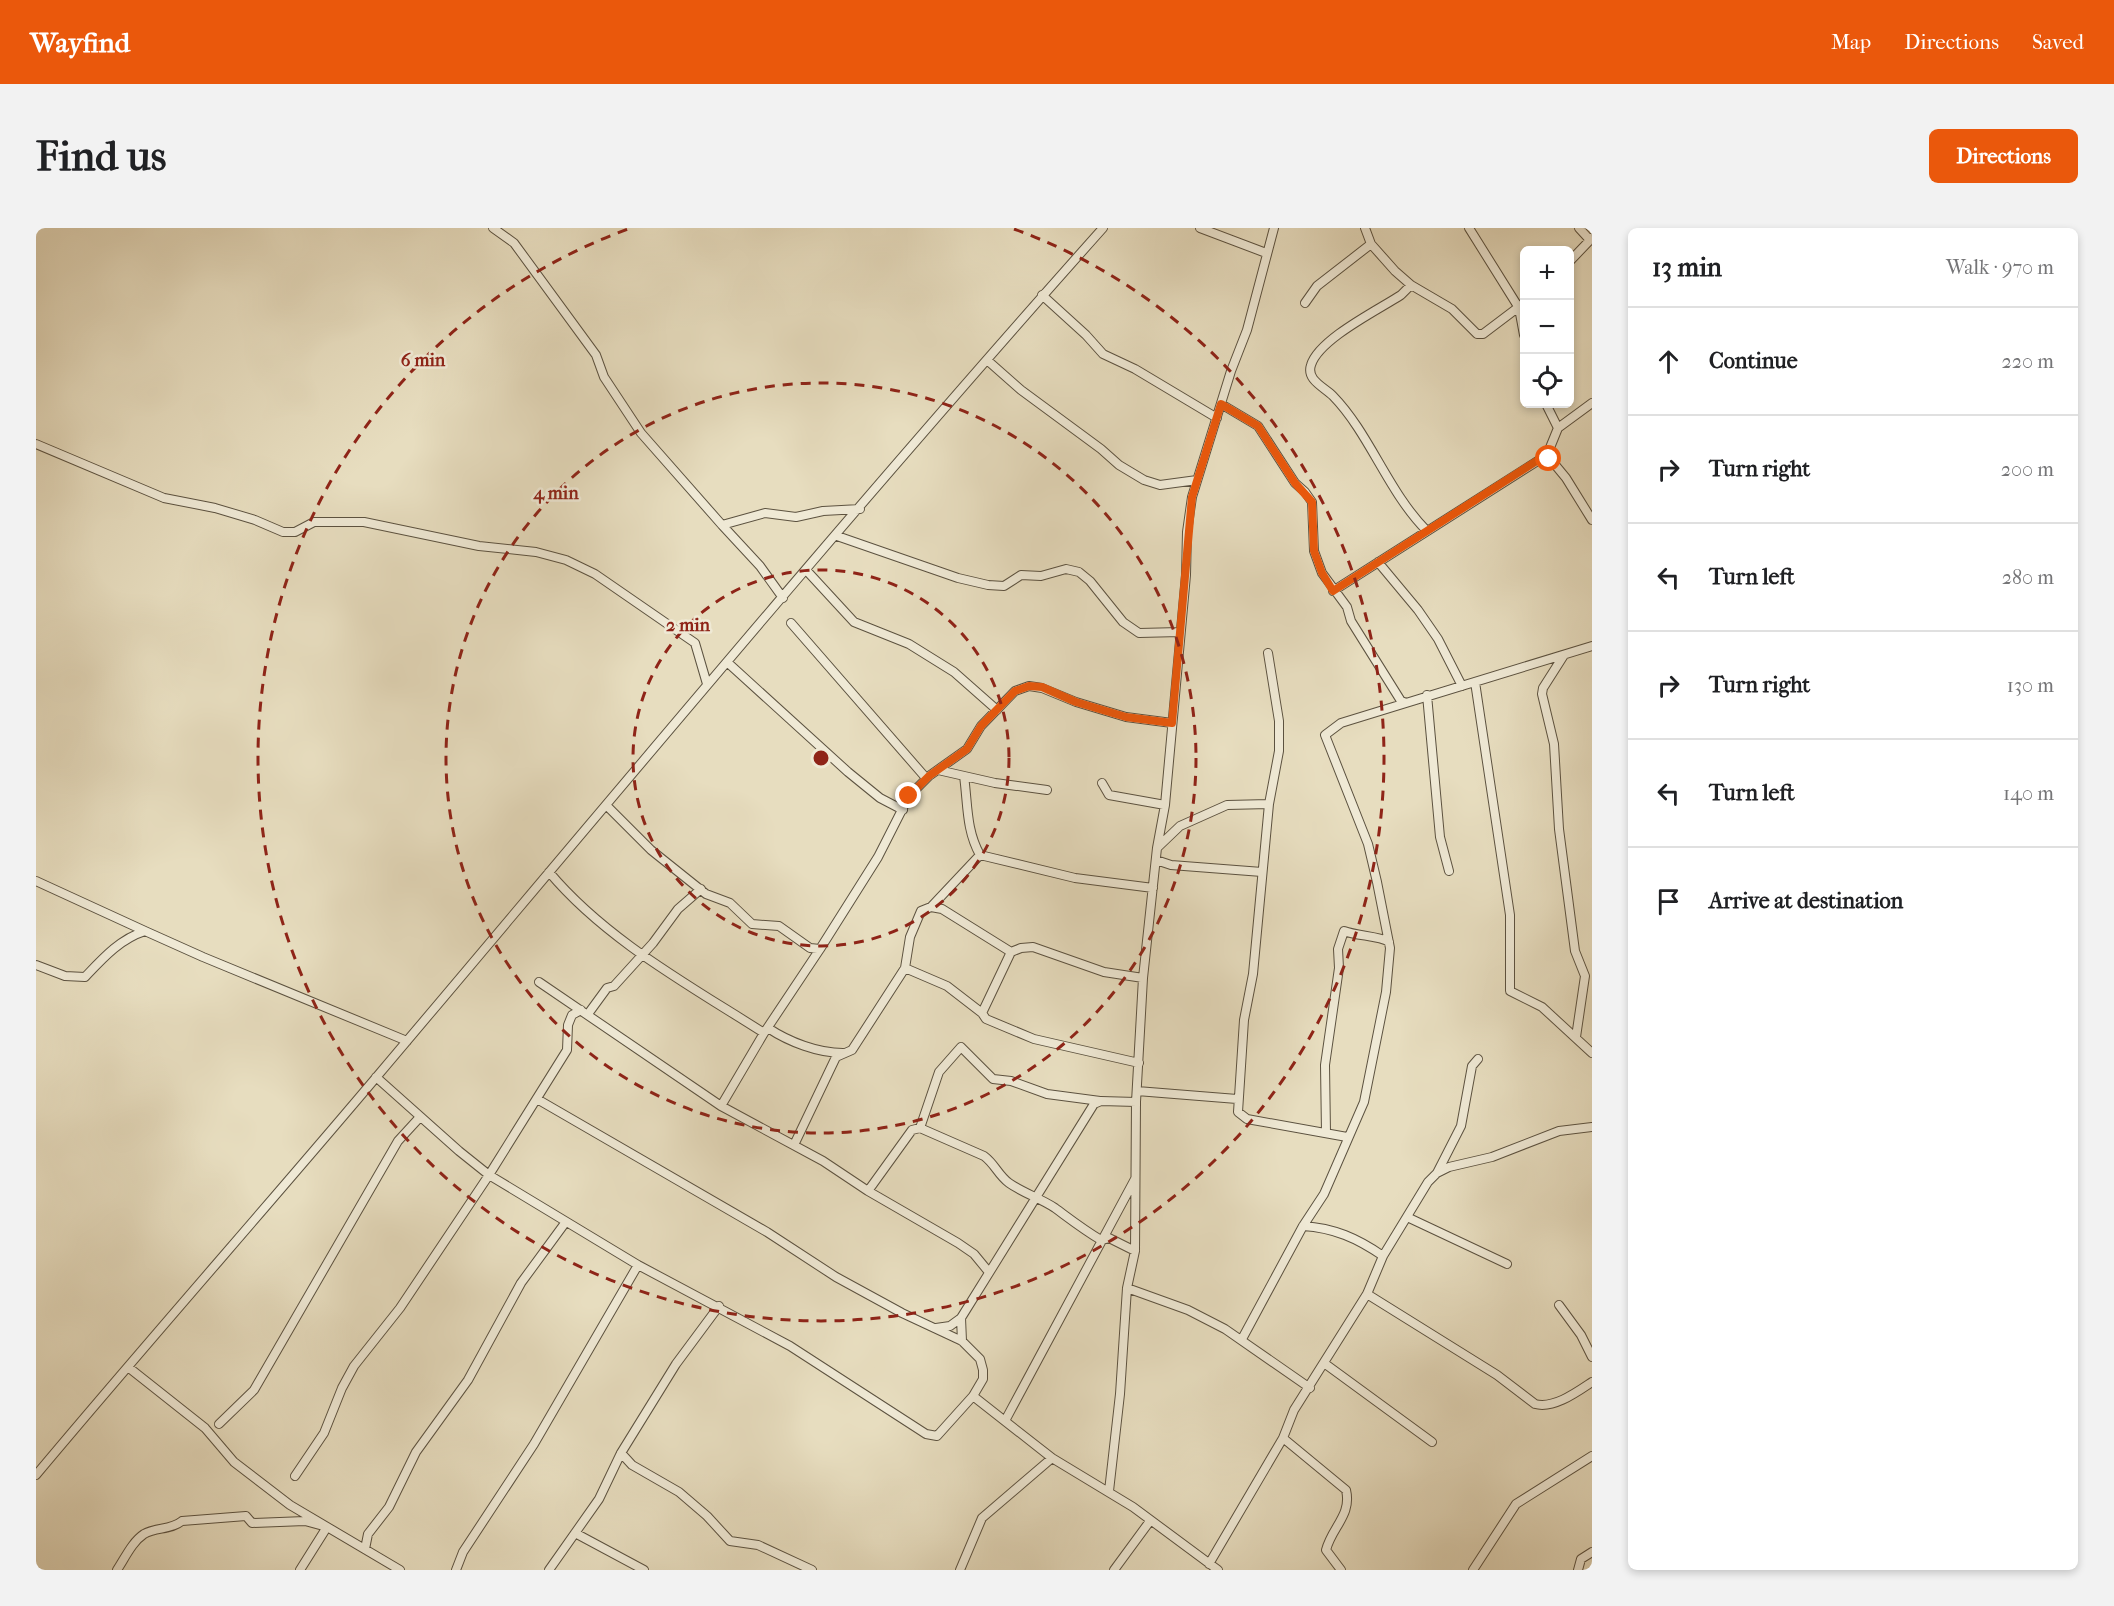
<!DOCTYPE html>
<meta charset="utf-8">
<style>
:root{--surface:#fff;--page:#f2f2f2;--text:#202124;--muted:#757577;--line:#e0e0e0;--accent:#ea580c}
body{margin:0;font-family:"IM FELL French Canon",serif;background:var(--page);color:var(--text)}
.controls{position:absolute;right:18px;top:18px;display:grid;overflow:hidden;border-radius:9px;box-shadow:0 3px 9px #0003}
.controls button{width:54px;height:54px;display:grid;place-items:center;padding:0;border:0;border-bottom:2px solid var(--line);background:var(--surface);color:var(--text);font:30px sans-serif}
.stop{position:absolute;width:18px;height:18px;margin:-14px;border:4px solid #ea580c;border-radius:50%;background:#fff}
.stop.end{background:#ea580c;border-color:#fff;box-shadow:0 2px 6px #0008}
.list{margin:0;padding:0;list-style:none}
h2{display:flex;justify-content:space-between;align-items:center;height:78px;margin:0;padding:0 24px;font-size:26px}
h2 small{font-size:20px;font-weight:400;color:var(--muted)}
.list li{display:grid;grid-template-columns:39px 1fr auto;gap:18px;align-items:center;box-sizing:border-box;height:108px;padding:0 24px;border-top:2px solid var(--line)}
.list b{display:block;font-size:22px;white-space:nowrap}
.list em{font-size:20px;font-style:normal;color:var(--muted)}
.icon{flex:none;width:33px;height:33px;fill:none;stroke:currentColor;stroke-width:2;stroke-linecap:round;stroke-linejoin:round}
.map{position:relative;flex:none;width:1556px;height:1342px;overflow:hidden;border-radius:9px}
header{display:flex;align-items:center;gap:36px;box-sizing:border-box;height:84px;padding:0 30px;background:var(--accent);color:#fff}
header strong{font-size:28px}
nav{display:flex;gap:33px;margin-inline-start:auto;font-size:21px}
.intro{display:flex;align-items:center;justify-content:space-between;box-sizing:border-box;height:144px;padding:0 36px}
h1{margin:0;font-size:42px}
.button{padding:15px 27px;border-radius:9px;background:var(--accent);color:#fff;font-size:21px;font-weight:700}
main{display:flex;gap:36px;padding:0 36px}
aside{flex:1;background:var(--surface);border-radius:9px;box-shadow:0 3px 9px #0003}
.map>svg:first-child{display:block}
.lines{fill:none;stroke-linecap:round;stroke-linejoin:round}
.minor-casing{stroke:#5c5240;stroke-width:10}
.minor{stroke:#efe9d5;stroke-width:8}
.route{stroke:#ea580c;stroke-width:8}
.ring{fill:none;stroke:#8f2418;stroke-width:3;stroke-dasharray:10 8}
.centre{fill:#8f2418;stroke:#efe9d5;stroke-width:3}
.ring-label{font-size:18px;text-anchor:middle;font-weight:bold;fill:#8f2418;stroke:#efe9d5;stroke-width:5;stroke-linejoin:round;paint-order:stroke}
</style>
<header>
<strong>Wayfind</strong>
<nav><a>Map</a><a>Directions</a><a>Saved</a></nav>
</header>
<div class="intro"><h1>Find us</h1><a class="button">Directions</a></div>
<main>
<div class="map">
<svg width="1556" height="1342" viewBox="0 0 1556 1342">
<rect width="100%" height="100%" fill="#e7ddbf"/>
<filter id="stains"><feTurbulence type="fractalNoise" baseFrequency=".00333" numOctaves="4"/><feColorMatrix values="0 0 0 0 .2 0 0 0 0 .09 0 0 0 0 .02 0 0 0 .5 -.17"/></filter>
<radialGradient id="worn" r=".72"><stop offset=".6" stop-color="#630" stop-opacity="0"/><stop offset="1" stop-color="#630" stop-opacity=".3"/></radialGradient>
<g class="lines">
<defs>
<path id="minor" d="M457,0L478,15L560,127L568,149L605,205L686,297L729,285L760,289L787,283L824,281
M1164,0L1230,25
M1329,0L1335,16L1359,43L1375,57L1416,81L1441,106H1447L1488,75
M1433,0L1483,80L1488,107
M1543,0L1554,12
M1534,33L1556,10
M1375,57L1365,67C1342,82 1283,111 1275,137C1270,152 1288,159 1297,168C1334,206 1352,264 1391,303
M1006,67L1050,107L1067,126L1099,141L1181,190
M1269,75L1281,58L1335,16
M951,132L985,162L1065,221L1083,237L1108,252L1124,257L1161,252
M1556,175L1522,200L1511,227L1530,250L1556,292
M1185,176L1222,198L1259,255L1269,264L1276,274L1278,323L1286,345L1311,379L1315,393L1365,473L1370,475L1556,418
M1510,176L1522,200
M0,216L128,270L179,280L219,292L247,304H259L278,294H328L443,318L500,324L530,332L559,346L659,415L671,456
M686,297L724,338L747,370
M801,308L922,350L952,357L968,358L985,347L1005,348L1030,341L1043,344L1054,353L1087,394L1103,405L1144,404
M1342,334L1382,382L1402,411L1426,458
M771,343L818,394L873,416L918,444L961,482
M1297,363L1511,227
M755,395L890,550
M1232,425L1243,493V523L1233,576L1217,746L1208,792L1202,884L1211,891L1311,909
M1528,427L1507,460L1506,466L1518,516L1523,601L1539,723L1549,748L1540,809
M691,434L812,544L844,570L867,582
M1439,454L1474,687V763L1506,779L1556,825
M1391,467L1404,609L1413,643
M902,542L959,555L1011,562
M928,548C932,577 930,602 944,627
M1066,555L1073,567L1129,577
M570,577L615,622L670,666L694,675L716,696L743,698L774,720L784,721L842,629L873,568L893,548L931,521L945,498L979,463L993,458L1006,460L1040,474L1090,489L1136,495
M1122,619L1144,598L1191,577L1233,576
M1120,632L1135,637L1226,644
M513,644C570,712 653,757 728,805
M0,653L109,703
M895,679L944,627L1039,650L1117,660
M0,737L29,748L49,749C67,730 84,711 109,703L167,729L371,813
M869,740L911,758L946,785
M503,754L685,878L787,933L832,963L922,1015L938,1026L952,1043
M552,786L571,760L578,758L617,715L642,681L665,661
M732,800C753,814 782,825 807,825
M1103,835L998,811L950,791L946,785L975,724L985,720L997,719L1068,744L1107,750
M340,849L423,923L453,947L602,1037L754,1118L890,1206L901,1208L937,1168L1016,1230L1097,1279L1182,1342
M1101,863L1201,871
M501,871L731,1004L800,1049L866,1085L926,1113L944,1131L947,1142V1151L937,1168
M685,878L728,805L784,721
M884,900L903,844L925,819L957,851L975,853L1011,866L1064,873
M1290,905L1289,837L1303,740L1302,721L1308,703C1321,708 1344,708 1353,714
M758,917L800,829L816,822L869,740L874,709L885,683L895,679L906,681L975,724
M1401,945L1425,898L1436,838L1442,831
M832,963L876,902L884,900L948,928C959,936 962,947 973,955C987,965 1004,970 1019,980C1034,991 1048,1002 1065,1012L1073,1010L1099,1023
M1371,989L1471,1036
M1267,998C1298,1000 1321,1010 1347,1028
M1091,1060L1152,1082L1189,1101L1274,1160
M1331,1066L1461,1147L1499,1176C1518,1181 1541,1164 1556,1154
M1523,1077L1545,1107L1556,1129
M925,1090L926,1113
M900,1100L914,1098L925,1090L1058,876L1065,873L1100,874
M1206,1111L1267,998L1288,966L1328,874L1350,764L1354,720L1341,654L1332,616L1289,507L1305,495L1370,475
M1288,1135L1396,1214
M92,1139L169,1200L198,1234L254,1277L364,1342
M970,1191L1099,951
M183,1196L218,1162L362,913L384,889
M1247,1210L1310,1262C1316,1287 1296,1299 1290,1322L1305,1342
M585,1225L596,1237L643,1264L671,1288L694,1313L722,1317L776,1342
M0,1247C113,1112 230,980 343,846C583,562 820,277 1067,0
M259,1248L288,1205L306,1160L318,1138L364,1080L453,947L531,822L532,797L536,787L545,782
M1073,1263L1084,1166L1091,1060L1099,1023L1100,874L1107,750L1121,620L1129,577L1150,347L1151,304L1156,269L1195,143L1211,102L1238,0
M539,1305L608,1342
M329,1321L332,1306L353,1279L380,1224L432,1152L485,1055L529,995
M1173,1336L1247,1210L1258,1182L1331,1066L1347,1028L1392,954L1401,945L1413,939L1456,929L1523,903L1556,899
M81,1342C89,1330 96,1314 108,1306C120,1299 135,1302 146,1293L210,1288L216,1295L269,1293L291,1299L264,1342
M420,1342L427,1324L498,1216L602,1037
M513,1342L563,1271L585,1225L640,1136L683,1078
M924,1342L946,1290L1016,1230
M1078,1342L1114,1293
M1437,1342L1480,1276L1556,1228
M1542,1342L1545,1331L1556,1324"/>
</defs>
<use href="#minor" class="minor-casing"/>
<use href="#minor" class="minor"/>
</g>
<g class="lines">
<path class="route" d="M873,568L893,548L931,521L945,498L979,463L993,458L1006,459L1040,474L1090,489L1136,495L1156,269L1185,176L1222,198L1259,255L1276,274L1278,323L1286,345L1297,363L1510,227L1513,231"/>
</g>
<g class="ring">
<circle cx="785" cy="530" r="188"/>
<circle cx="785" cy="530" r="375"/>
<path d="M978 1A563 563 0 1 1 592 1"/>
</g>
<circle cx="785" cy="530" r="9" class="centre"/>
<g class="ring-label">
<text x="387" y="138">6 min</text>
<text x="520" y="271">4 min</text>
<text x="652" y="403">2 min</text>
</g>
<rect width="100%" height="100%" filter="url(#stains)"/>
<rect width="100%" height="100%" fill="url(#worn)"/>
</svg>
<div class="controls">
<button>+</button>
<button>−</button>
<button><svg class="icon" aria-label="locate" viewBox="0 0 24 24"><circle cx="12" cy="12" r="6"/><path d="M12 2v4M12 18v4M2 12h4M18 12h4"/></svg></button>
</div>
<div class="stop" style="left:1513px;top:231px"></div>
<div class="stop end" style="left:873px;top:568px"></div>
</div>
<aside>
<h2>13 min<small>Walk · 970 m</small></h2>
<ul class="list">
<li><svg class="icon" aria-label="ahead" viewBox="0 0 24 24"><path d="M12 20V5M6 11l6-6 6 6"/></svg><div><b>Continue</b></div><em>220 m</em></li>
<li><svg class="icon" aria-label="right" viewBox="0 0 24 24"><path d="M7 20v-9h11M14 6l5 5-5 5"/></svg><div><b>Turn right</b></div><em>200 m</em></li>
<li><svg class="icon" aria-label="left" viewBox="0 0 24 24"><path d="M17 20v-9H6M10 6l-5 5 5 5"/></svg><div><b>Turn left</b></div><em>280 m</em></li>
<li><svg class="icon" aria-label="right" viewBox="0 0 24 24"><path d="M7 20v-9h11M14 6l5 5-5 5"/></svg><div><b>Turn right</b></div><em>130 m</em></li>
<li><svg class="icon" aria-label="left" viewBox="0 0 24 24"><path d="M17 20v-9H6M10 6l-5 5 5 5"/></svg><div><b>Turn left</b></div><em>140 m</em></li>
<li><svg class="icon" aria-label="arrive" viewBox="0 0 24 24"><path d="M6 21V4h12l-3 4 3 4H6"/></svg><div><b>Arrive at destination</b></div></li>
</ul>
</aside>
</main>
